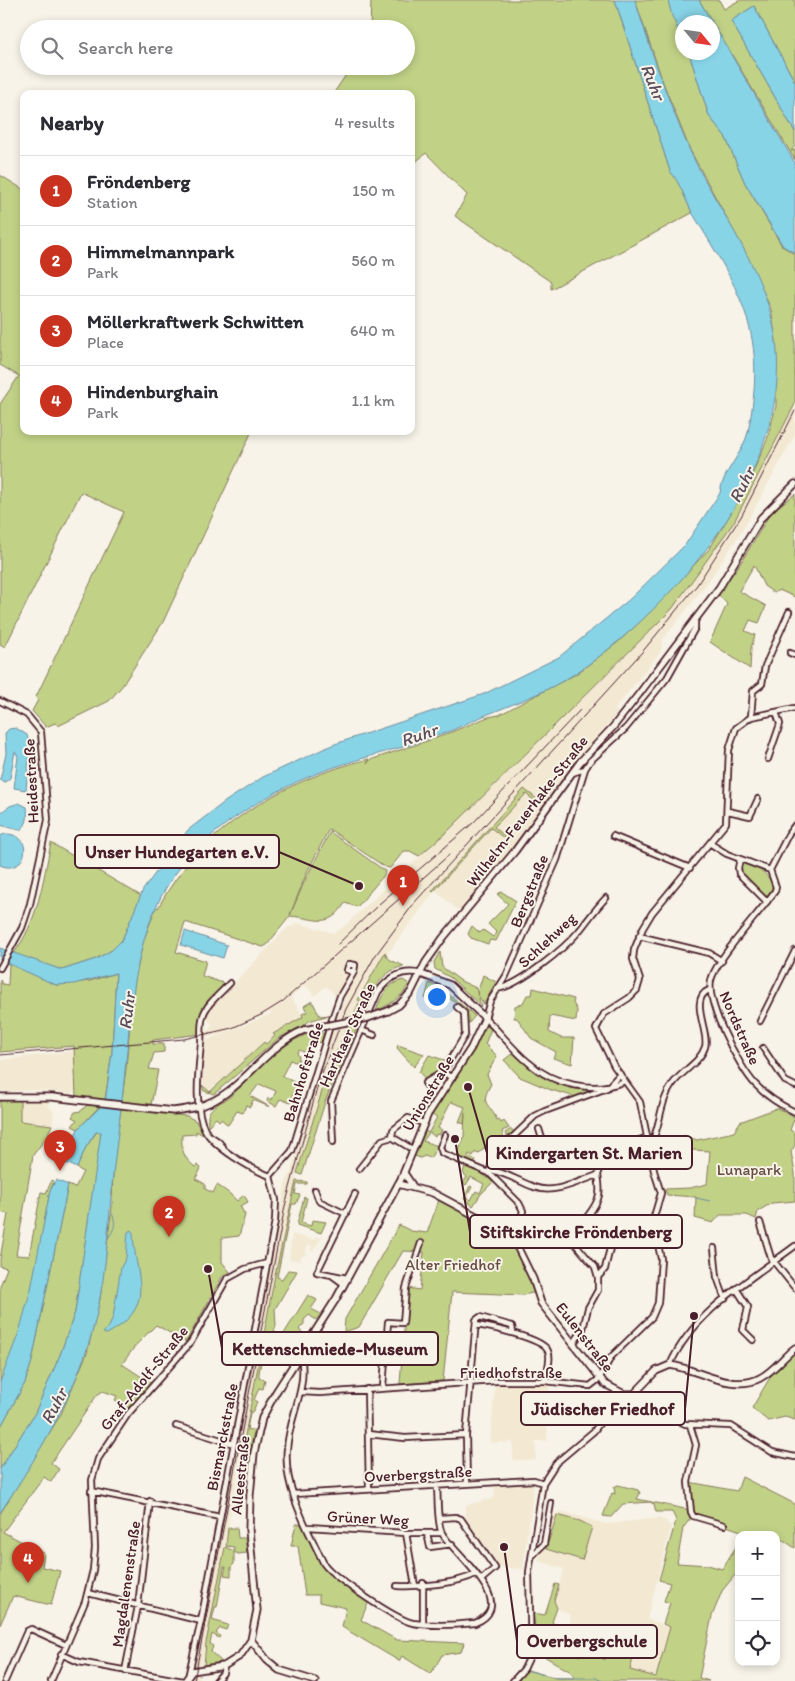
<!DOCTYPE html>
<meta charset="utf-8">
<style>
:root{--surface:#fff;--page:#f2f2f3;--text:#2b2b33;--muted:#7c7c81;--line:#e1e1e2;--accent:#c8321e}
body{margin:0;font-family:Itim,sans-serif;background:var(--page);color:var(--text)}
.controls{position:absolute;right:15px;bottom:15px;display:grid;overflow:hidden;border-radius:10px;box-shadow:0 2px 8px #0003}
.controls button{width:45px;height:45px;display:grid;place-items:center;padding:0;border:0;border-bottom:1px solid var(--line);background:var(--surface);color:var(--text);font:25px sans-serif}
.compass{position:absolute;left:675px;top:15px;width:45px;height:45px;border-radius:50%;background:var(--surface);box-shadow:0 2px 8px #0003;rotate:119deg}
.you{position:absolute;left:436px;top:996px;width:18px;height:18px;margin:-12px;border:4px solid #fff;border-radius:50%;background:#1a73e8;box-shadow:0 0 0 8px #1a73e833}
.badge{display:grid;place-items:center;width:32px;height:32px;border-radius:50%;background:var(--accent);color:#fff;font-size:16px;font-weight:700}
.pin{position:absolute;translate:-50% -41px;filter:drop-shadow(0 1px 2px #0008)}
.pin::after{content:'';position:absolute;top:26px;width:18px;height:15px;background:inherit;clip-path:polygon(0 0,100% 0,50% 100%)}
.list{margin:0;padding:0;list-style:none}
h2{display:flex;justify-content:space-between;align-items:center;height:65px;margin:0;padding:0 20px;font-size:21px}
h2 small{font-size:16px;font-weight:400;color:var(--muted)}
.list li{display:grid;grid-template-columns:32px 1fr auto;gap:15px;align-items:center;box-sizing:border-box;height:70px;padding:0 20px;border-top:1px solid var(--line)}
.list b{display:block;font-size:19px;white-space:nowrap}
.list p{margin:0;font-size:16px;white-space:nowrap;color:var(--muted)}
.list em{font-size:16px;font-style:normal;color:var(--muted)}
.icon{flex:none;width:28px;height:28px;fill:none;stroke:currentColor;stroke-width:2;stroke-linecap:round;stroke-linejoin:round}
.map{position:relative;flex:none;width:795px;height:1681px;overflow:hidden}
.search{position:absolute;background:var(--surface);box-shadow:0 2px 8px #0003;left:20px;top:20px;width:395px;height:55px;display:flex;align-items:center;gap:12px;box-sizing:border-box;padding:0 18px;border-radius:28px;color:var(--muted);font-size:19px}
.panel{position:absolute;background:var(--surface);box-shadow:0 2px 8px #0003;left:20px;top:90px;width:395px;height:345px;border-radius:10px}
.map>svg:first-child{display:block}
.built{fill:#f3e9d3}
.green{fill:#c1d287;stroke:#867859}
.water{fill:#88d4e7;stroke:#6f8c9c}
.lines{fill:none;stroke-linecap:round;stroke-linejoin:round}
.stream{stroke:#6f8c9c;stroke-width:1}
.street-casing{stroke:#4a1f2b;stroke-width:8}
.secondary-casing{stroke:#4a1f2b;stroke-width:9}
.street{stroke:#f7f3e8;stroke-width:4.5}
.secondary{stroke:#f7f3e8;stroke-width:5.5}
.rail{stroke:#4a1f2b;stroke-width:1}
.secondary-bridge-casing{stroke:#4a1f2b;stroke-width:9;stroke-linecap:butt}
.secondary-bridge{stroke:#f7f3e8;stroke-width:5.5}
.labels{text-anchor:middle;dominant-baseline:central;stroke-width:4;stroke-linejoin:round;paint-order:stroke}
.street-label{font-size:16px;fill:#4a1f2b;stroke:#f7f3e8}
.park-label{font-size:16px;fill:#684c42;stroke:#f7f3e8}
.water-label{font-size:18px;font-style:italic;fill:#5a4c5a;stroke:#f7f3e8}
.leader{fill:none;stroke:#4a1f2b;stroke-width:2}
.callout-dot{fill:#4a1f2b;stroke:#f7f3e8;stroke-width:2}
.callout{fill:#f7f3e8;stroke:#4a1f2b;stroke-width:2}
.callout-label{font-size:18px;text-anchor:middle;font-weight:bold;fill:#4a1f2b}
</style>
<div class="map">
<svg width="795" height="1681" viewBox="0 0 795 1681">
<rect width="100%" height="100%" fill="#f7f3e8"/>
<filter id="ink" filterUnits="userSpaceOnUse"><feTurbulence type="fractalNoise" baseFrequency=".02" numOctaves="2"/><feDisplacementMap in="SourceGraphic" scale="10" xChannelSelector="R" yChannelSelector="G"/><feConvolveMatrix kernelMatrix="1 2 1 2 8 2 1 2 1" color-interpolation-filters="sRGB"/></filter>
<g filter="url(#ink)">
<path class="built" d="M795,404V435L744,528L708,582L662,641V650L615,709L618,713L576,760L530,827L460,911L435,891L382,961L375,984L359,1003L339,1043L297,1173L275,1275L199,1681H192L285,1185L291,1172L329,1039L345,999L335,996L326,986L315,996L305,985L291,997L304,1017L274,1035L265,1044L264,1043L209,1092L199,1078V1066L205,1041L271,1014L270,1012L226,1032L203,1039V1034L210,1029L212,1023L204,1018L208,1010L287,928L298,923L334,933L344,926L449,830L672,609L734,522Z
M74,1051L76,1089L70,1094L36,1090L0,1092V1060Z
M20,1100L49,1101V1106L53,1110L54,1116L52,1125L20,1121Z
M292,1234L314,1240L316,1236L319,1238L323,1235L313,1251L310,1250L312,1246L308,1244L305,1256H301L300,1261L289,1259Z
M495,1384L549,1385L547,1441H536V1460H513V1442L490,1443Z
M534,1484L523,1569L497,1567L465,1526L466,1505L494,1498L495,1485Z
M560,1511L606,1524L659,1518L666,1521L671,1527L647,1619L670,1627L655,1677L607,1663L570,1623V1615L557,1608L554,1601L564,1569L538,1561L552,1516Z"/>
<path class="green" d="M371,0H615L670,171L677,179L692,213L551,289V282L455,216L467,195L426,153L411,166V94H333L352,66H406V29H370Z
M635,0H668C673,18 682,33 682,52L689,53L709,116L725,136L745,183L782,246L795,254V404L734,522L672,609L449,830L419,856L410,851H404L390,868L385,867L329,829L307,872L290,915L306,878L330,832L385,871L384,875L357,907L345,903C328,930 317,918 290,916L267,945L263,947L185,922L176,952L206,961L202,976L226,984C209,1003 202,1007 200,1034L153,1040V1044H164V1052L154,1053L149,1069L158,1070L151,1105L141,1104L140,1111L187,1116L196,1121L203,1135L196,1131V1134L182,1135C181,1149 183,1158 195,1167L197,1165L201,1168L196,1179L205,1184V1189L213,1193L217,1185C225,1190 231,1194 237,1201L244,1195L248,1202L240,1206L245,1215L239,1236L222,1238V1262L230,1272L222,1277L186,1342L156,1325L136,1345L122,1364L151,1383L128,1408L115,1400L117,1396L103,1391L97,1395L51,1463L59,1469L51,1482L44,1477L3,1532L44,1553L42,1567L60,1571L51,1605L13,1596L0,1625V1514L61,1414L87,1353L100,1299L112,1207L113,1169L126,1068L133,989L143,942L156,907L158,908C199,829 285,779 369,759L367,764L370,760L439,737L488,717L499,715L576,674L617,643L647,615L710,548L747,486L767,440L776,406V341L771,309L744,250L690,150L664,85Z
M699,0H719L724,9L740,0H795V82L754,6L731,21L795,132V146L791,151L795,150V160Z
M0,175L24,190V431H252L163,622L122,686L109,701L58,726L55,723L46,727L32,711L38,700L36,697L124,512L81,492L5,647L0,644V404L19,376L0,365Z
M795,494V597L779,590L774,593L764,586L754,565L739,591L766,606L759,623L750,620L745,631L755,635L751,648L750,669L710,642L727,604L718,594L740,564L771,512Z
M524,789L537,799L535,801L526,794L494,827L506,837L505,839L491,828L433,892L432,891Z
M51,843L141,896L122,940L112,950L96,959L62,970L13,954C38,923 43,880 51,843Z
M742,863C758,868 766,870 773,886L766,898L741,875L740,866Z
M502,892L516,901L496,941L490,940L488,944L471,938L468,934L472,926L480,933L483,930L493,937L497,933L488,924L508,904L497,894Z
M385,952C387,961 396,962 404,966C383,971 375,986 366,1005L358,1000Z
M440,952L442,967L461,981L476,988L481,1006L451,978L435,969L434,962Z
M9,963L56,985L90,981L116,973L112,1052L105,1100L85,1099L76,1096L74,1046L0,1052V980L2,984L8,985Z
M483,975L496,982L484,1004L477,994Z
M403,980L409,984C402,998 389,1005 376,1011C381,997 387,983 403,980Z
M429,983L441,988L475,1016L468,1024H466L465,1012L438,988L433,990L425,999Z
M533,988L574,999L573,1003L577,1010L576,1021L550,1016L549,1032L561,1038H574L572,1064L553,1058L556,1052L531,1038L517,1018H514L515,1006L523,1003L527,995H532Z
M312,1001L320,1016L329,1015L309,1021L306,1024L279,1038L214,1094L204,1091L202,1085L210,1092L264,1042L266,1044L275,1036L273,1034L303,1017L302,1014L307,1012L304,1006Z
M359,1003L366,1007L326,1099L302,1175L297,1173L329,1068Z
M483,1023L491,1029L485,1044L497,1056L487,1074L491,1084C479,1105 489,1102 497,1120L499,1119L501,1123L504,1121L509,1128L502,1131L504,1141L508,1138L505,1133L511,1129L516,1133L494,1156L485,1148L478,1154L475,1152L473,1156L469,1154L468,1157L476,1160L473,1165L456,1159L464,1137L465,1113L464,1124L459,1122L465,1107L451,1102L438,1128L442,1130L439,1135L436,1134L435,1137L429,1132L437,1117L428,1114Z
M311,1033H324L321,1043L313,1041L310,1044L306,1053L299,1050L297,1053L299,1057L298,1063L290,1060L282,1076L296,1083L291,1103L280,1099L276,1106L267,1101L268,1098L272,1100L276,1091L259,1084L250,1096L270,1107L253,1100L250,1107L246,1105L243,1113L237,1111L228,1125L221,1119L219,1121L216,1118L208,1126C208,1121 207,1115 210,1111C215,1104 225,1101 232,1095C257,1073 278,1043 311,1033Z
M398,1045L424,1054L414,1067L397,1048Z
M513,1053C530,1069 549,1081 571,1088C579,1090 588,1089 595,1091L576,1097L551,1090L520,1077L504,1060Z
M429,1055L447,1061L441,1071L426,1080L419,1072Z
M20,1100V1121L52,1125L46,1138L33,1155L16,1255L29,1256L41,1192L46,1193L52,1180L54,1182L50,1191C38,1255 30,1323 0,1382V1286L7,1268L0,1266V1259L8,1214L0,1212V1101Z
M87,1105L100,1106L78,1129L72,1126L77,1120L72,1117L75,1112L81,1111Z
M777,1108L795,1117L790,1130L795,1133V1145L791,1152L795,1173V1201L772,1203L758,1211L756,1219L747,1215H720L713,1223L695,1218L696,1197L667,1195L665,1189L690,1188L707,1184L710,1151L675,1149L676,1137L686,1136L697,1140L734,1132L740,1122Z
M420,1129L429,1133L423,1141L438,1146L430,1158L425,1156L420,1158L410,1154Z
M98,1130L101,1132L100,1143L75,1312L60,1355L35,1413L0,1469V1428L25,1383L32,1361L68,1185L75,1188L83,1172L77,1168L86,1147Z
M465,1166L481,1173L493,1182L481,1194L473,1206L464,1199L470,1186L472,1187L466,1198L471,1200L476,1191L480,1193L484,1184L471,1177L466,1185L463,1183L467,1177L463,1173Z
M296,1181L307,1182V1184H297L295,1194L300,1195L296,1204H292L277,1277L282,1279L288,1270L297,1271L275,1309L276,1326L274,1332L282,1337L308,1295L317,1300L311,1309L321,1314L316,1320L309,1315L304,1320V1324L299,1329L302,1333L293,1342L287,1339H281L279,1342L266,1334L259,1373V1378L265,1380L263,1389L259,1388L254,1400L257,1402L253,1411L250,1413L247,1429L254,1431L249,1458L241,1457L275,1275Z
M304,1197L307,1198L301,1223L311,1226L312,1220L326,1222L321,1233L297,1225Z
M440,1197L483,1219L480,1227L490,1238L515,1244L537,1292L523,1295L452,1292L443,1381L400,1384L407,1288L420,1290L424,1252L403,1251L359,1327L344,1332L345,1319L399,1225L411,1231L427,1233Z
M795,1351V1420L785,1417L768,1421L752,1408L772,1374Z
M742,1477L795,1504V1548L776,1535L744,1532L694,1515L689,1482L737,1491Z
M618,1485L638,1490L640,1493L637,1499L690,1510L691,1518L683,1528L677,1563L708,1565L722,1569L739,1542V1570L722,1591L712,1616L699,1678L709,1681H513L524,1669L555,1678H575L571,1672L537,1652L536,1654L534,1652L536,1633L533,1613L545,1615L555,1584L559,1585L554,1601L557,1608L552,1622L572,1638L568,1651L580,1656L587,1642L604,1660L608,1648L634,1655L630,1670L656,1677L670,1627L663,1624L670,1603L664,1601L670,1583L659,1580L676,1520L672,1512H656L654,1504L650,1502L623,1504L611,1517L603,1516L612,1493L615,1494L614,1487Z
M557,1515L580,1521L592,1527L582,1560L546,1549Z
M296,1524H304L326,1570L369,1600L361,1620L397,1640L464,1643L461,1652L442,1655L431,1674L402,1656L399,1661L342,1627L346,1608L319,1602V1595H305L298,1546H291Z
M228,1528H237L238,1538H245L247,1553L238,1554L234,1552V1564L231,1567V1576L224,1575L226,1567H224L217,1607H215L212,1620L228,1625L226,1630L220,1628L216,1633L220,1636L219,1638L212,1634L210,1644L213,1646L211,1652L222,1662L204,1665L206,1643L225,1547L234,1551V1547L226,1546Z"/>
<path class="water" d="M615,0H635C651,51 669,104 691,153C719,212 765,269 775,334C785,397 764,454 734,508C700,567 634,635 576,673C547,692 513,704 481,717C467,723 452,731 437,736C398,750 357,758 318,773C264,794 198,835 167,886C135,940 132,1001 126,1061C123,1096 118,1131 114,1166C109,1210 108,1254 100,1298C86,1378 44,1446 0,1513V1469L35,1413L60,1355L75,1312L101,1132H96L86,1147L77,1168L62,1161L78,1129L105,1102L112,1052L116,973L74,984L56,985L0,960V948L62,970L96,959L112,950L122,940L143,890L170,853L188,830L226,801L263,777L332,745L484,694L559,657L630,599L685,545L720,493C722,472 743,454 748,432C768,333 742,295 693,214C685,200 681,184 670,171Z
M668,0H699L795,163V253L783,246L745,183L725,136L709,116L689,53L712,52V22H682V38L672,16Z
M754,6L795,82V132L731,21Z
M16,728L27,735L30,747L26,790L14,788L18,756L15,752L10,778L5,782L0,780L6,754L5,733L9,729Z
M19,803L27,807C28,816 28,825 20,830L0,825V813L10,806Z
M5,834C37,833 26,877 0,865V836Z
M185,931L227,945L223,958L181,945Z
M56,1180L68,1185L32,1361L25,1383L0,1428V1382L19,1332L31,1289L50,1191Z
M131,1230L133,1233C135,1278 158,1306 107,1334L103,1333L109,1327L113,1317L121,1267L126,1258L128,1232Z"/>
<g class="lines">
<path class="stream" d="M696,1198L710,1201
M108,1238C115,1229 117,1222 111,1212
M529,1671L559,1678H596L602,1681"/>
<defs>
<path id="street" d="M790,653L795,655
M0,701L27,715L41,732L48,820L30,904L22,928L0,968
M751,717L753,691L762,684L765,666L789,612
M768,759L780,724L776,712
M585,769L557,860L506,976L490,1001L485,1018C500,1032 512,1049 528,1062C553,1085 594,1094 625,1081
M572,773L585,769L590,761L626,728L667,678L695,628V619
M728,811L750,816L758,799
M795,825L789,833L770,870L776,887L775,891C759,914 721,953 712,977C703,999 739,1067 755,1084C766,1096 780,1105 795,1112
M613,836L690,868
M711,844L727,854L770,870
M740,859L738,868L739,874L767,902
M639,936L709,953L722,961
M230,983C221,993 207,1003 203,1016C200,1025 202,1034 201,1043C199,1067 193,1108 205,1130C215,1148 251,1169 270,1176
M497,989C519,986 565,948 579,931C588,920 596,908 606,898
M760,1021L795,951
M361,1030L374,1035
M763,1048L785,1081L795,1086
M443,1072L465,1035L464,1013L457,1007
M428,1087L425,1083L443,1072L452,1078
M539,1129L547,1155L552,1159L604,1155
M209,1135L218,1141L223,1147
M333,1142L331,1101L378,992C389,977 402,969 421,974
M650,1146C661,1127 659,1103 672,1085C681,1071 700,1063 705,1047C710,1033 688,999 709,990
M412,1149L392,1137L393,1130L408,1118L423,1123
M442,1153L489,1173
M442,1153L440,1147L445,1135
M359,1169L382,1140L392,1137
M490,1170C507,1173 518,1181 534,1187C554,1195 579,1181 598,1175L604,1155L647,1137
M270,1176L292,1151L333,1016L340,996L354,972L355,965L349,964L347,970L354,972
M315,1190L319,1201L346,1214
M760,1222L771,1258L795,1288
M514,1223L567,1234L595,1267L598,1277V1290L588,1308L583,1329L574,1343
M507,1228L521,1217L523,1211L519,1203L489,1173L494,1155L535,1116L545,1111L607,1088L620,1074
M567,1234C577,1233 597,1206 599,1195C600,1189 599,1181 598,1175
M714,1248L717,1277L725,1299
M333,1276L344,1284
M598,1277L605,1269L616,1223
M347,1278L317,1272L355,1194
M737,1290L748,1307L743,1330L753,1340
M476,1325C489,1327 543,1338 548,1351C552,1358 546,1374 545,1381
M301,1356C308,1388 289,1417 287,1449C283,1487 308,1530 324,1564C334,1578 397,1620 413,1623C432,1626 456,1625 475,1623C522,1604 452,1553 442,1533C437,1524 438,1498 437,1486
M670,1365C693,1312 751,1279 795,1246
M383,1387L388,1322L403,1323L406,1288L421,1243
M367,1389L369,1489
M301,1392L320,1393L496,1381H545L590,1386L599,1379L611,1357L652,1317L658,1303L661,1259L653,1220L661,1193L654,1171L640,1102L614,1066L596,1029L604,1014L629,998L637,990L640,980L633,959L634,950L643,928L652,913L726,823L729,750L736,728L751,717L795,708
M630,1395L685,1424L731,1426L772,1452L795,1457
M690,1425L696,1445L688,1482L691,1512L693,1516L724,1525
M176,1426L234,1444
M368,1434L405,1438L466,1435
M467,1484L466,1435L476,1320L480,1317L512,1326L513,1333
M91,1491L220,1517
M294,1494L534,1480L543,1483
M440,1518L456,1517L461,1519L495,1568L481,1580
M308,1527L406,1533H442
M406,1533L415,1586
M427,1533L430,1547L452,1544
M532,1556L544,1544L551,1503
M397,1586C419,1587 456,1584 476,1574
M88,1593L201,1621
M423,1624V1583
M61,1654L79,1662L183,1681
M125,1671L138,1606L150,1501
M189,1673L201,1621L275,1221L276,1200L270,1176
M5,1681L27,1631L31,1629L66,1645
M51,1681L85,1602L93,1570L95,1548L92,1480L98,1459L128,1414L191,1342L227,1279L245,1269L267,1263
M216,1681L223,1673L224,1666
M513,1681L524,1669L531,1654L529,1572L543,1483L556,1463L594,1431L602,1420L616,1392"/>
<path id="secondary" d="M388,1011L399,1005L411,992L426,962L443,938L515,851L580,762L613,727L639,694L719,588L761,518L795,484
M0,1097H52L173,1111C188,1109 202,1107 215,1100C248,1082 268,1045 304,1030
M404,1173L414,1188
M398,1184L433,1193L478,1217L509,1230L533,1279L541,1303L605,1384L624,1394H634L656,1371L670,1365C698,1369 732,1393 760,1378C774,1371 783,1357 795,1348
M251,1640L267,1660L279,1670L315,1681
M185,1681L192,1671L224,1666L240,1656L251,1640L257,1610L249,1530L250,1495L254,1453L262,1418L276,1392L336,1299L401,1179L428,1114L471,1048L485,1018L450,985L421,974"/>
</defs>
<use href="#street" class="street-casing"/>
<use href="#secondary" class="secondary-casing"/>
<use href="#street" class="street"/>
<use href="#secondary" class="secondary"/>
<path class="rail" d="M338,944L379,904L473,823L580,710
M0,1055L184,1039L232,1028L261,1015L282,1002L449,855
M194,1681L285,1206L319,1081L346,1009L375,956L415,902L643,651L697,585L742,515L795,411"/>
<defs>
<path id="secondary-bridge" d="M304,1030L368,1018L388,1011"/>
</defs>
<use href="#secondary-bridge" class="secondary-bridge-casing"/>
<use href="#secondary-bridge" class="secondary-bridge"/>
</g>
</g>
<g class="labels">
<g class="street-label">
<text transform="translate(31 781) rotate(-93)">Heidestraße</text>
<text transform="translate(527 811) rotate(-52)">Wilhelm-Feuerhake-Straße</text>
<text transform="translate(529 891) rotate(-68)">Bergstraße</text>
<text transform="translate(547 940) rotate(-43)">Schlehweg</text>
<text transform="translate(740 1028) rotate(66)">Nordstraße</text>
<text transform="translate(347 1035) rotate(-65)">Harthaer Straße</text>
<text transform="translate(303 1072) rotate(-73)">Bahnhofstraße</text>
<text transform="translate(428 1093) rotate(-59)">Unionstraße</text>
<text transform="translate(585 1337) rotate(52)">Eulenstraße</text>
<text x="511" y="1372">Friedhofstraße</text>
<text transform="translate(144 1378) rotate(-51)">Graf-Adolf-Straße</text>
<text transform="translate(222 1437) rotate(-79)">Bismarckstraße</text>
<text transform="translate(418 1474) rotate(-3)">Overbergstraße</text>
<text transform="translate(240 1475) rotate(-84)">Alleestraße</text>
<text transform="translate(368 1518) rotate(3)">Grüner Weg</text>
<text transform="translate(126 1584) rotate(-82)">Magdalenenstraße</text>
</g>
<g class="park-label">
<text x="749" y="1169">Lunapark</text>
<text x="453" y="1264">Alter Friedhof</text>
</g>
<g class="water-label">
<text transform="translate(653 82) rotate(68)">Ruhr</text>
<text transform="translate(742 485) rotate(-63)">Ruhr</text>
<text transform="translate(419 735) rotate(-19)">Ruhr</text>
<text transform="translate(127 1011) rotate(-83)">Ruhr</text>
<text transform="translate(54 1406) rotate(-62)">Ruhr</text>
</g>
</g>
<path class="leader" d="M359 886L279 852M468 1087L487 1153M455 1139L470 1232M208 1269L222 1348M694 1316L685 1409M504 1547L517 1641"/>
<g class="callout-dot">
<circle cx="359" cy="886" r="5"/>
<circle cx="468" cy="1087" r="5"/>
<circle cx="455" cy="1139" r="5"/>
<circle cx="208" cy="1269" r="5"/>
<circle cx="694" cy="1316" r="5"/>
<circle cx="504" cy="1547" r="5"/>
</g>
<g class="callout">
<rect x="75" y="835" width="204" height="33" rx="5"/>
<rect x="487" y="1136" width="205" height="33" rx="5"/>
<rect x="470" y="1215" width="212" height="33" rx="5"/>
<rect x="222" y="1332" width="216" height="33" rx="5"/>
<rect x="521" y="1392" width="164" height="33" rx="5"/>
<rect x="517" y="1625" width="140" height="33" rx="5"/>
</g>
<g class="callout-label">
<text x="177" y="858">Unser Hundegarten e.V.</text>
<text x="589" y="1159">Kindergarten St. Marien</text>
<text x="576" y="1238">Stiftskirche Fröndenberg</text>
<text x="330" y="1355">Kettenschmiede-Museum</text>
<text x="603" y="1415">Jüdischer Friedhof</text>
<text x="587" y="1647">Overbergschule</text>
</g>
</svg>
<div class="controls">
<button>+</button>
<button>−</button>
<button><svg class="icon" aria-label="locate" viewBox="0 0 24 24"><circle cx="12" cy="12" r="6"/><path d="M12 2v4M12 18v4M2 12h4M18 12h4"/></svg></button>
</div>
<svg class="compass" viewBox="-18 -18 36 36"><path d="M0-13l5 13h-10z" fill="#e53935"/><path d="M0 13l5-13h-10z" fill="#7c7c81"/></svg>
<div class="you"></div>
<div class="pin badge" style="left:403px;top:906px">1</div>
<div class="pin badge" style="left:169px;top:1237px">2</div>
<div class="pin badge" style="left:60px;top:1171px">3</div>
<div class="pin badge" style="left:28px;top:1583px">4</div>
<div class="search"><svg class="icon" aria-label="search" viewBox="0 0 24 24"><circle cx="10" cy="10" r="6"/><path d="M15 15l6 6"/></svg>Search here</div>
<section class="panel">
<h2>Nearby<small>4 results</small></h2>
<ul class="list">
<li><span class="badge">1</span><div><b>Fröndenberg</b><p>Station</p></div><em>150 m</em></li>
<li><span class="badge">2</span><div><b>Himmelmannpark</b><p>Park</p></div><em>560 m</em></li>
<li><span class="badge">3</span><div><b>Möllerkraftwerk Schwitten</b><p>Place</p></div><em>640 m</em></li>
<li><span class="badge">4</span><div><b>Hindenburghain</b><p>Park</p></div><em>1.1 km</em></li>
</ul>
</section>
</div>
